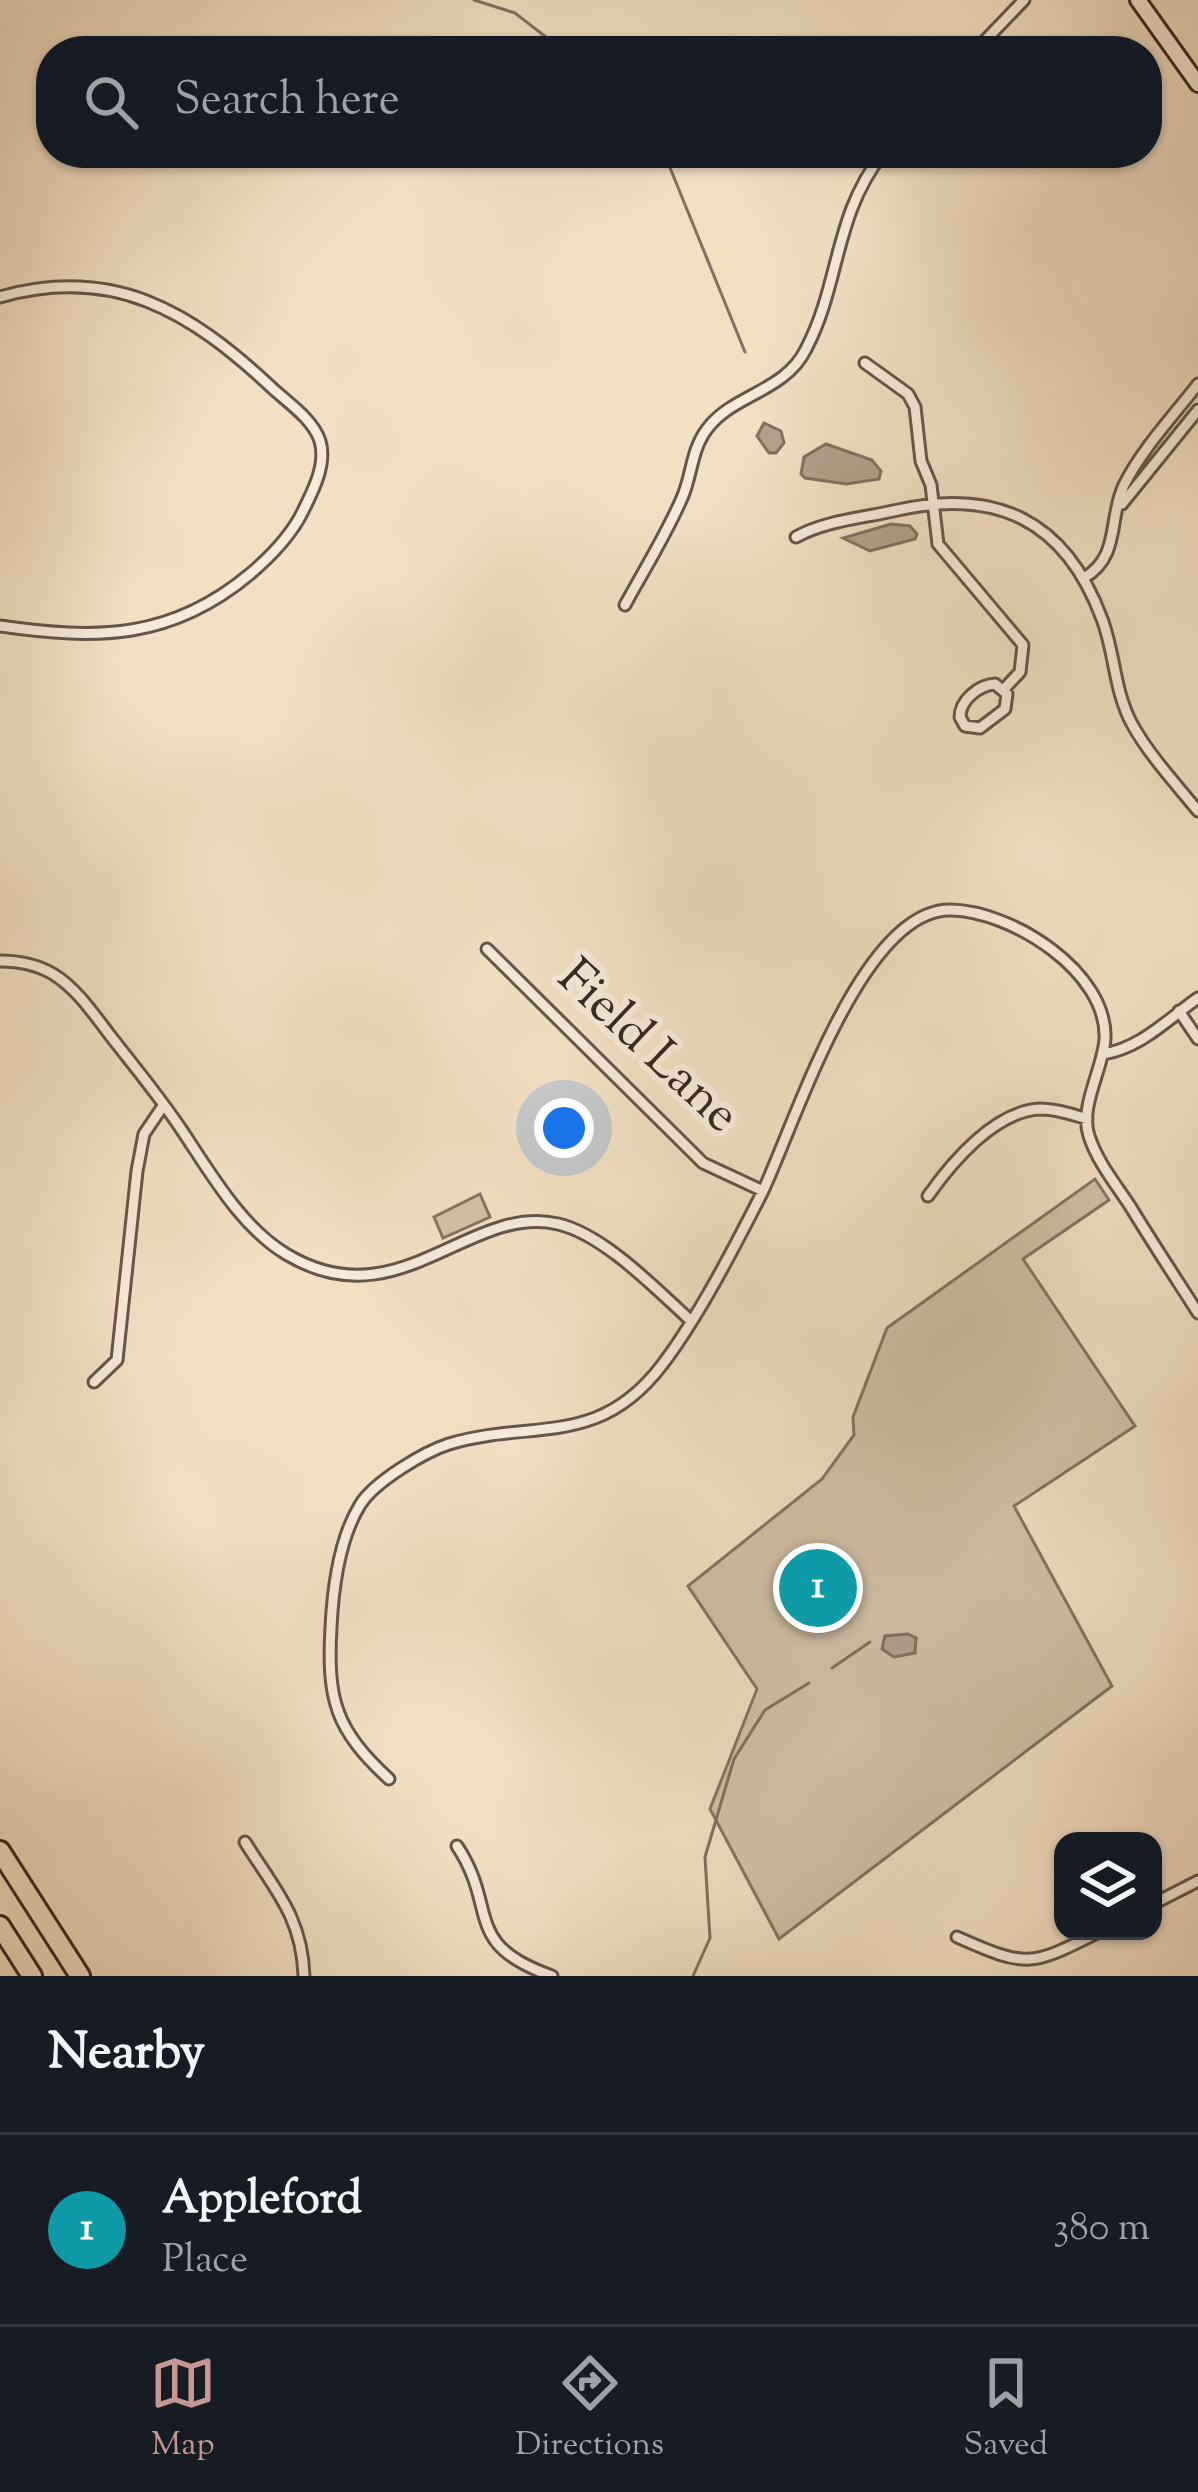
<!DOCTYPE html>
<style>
:root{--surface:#171b24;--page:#242831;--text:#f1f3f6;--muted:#9ea1a6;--line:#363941;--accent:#c59692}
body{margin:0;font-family:"Sorts Mill Goudy",serif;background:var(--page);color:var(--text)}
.controls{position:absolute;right:36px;bottom:36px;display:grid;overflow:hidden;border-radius:24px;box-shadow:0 3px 9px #0004}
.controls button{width:108px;height:108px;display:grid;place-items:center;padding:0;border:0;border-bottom:3px solid var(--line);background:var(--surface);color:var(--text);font:60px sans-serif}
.you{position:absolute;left:564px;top:1128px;width:42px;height:42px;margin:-30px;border:9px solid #fff;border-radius:50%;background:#1a73e8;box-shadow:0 0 0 18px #1a73e833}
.badge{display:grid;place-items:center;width:78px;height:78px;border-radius:50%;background:var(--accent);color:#fff;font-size:39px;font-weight:700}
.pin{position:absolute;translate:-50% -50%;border:6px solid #fff;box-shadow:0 3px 12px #0006}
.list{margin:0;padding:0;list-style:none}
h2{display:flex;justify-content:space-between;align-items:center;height:156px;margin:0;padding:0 48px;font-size:51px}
h2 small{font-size:39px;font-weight:400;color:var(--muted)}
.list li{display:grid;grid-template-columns:78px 1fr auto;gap:36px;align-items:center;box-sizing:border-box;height:192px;padding:0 48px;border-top:3px solid var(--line)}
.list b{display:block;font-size:45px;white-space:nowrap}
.list p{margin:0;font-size:39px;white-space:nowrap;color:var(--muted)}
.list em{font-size:39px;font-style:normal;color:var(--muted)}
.icon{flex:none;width:66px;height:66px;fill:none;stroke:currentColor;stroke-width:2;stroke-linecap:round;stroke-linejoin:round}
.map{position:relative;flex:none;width:1198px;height:1976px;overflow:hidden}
.search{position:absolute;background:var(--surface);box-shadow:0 3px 9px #0004;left:36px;right:36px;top:36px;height:132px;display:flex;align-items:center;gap:30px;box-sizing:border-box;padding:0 42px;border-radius:48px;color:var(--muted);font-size:45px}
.sheet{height:348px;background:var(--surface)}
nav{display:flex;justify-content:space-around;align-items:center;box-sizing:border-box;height:168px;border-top:3px solid var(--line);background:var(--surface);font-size:33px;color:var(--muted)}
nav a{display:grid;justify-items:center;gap:6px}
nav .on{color:var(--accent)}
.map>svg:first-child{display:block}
.green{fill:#d2c0a8;stroke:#847465;stroke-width:3}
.water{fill:#b2a18d;stroke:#807162;stroke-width:3}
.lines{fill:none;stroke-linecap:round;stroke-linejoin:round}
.stream{stroke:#807162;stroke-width:3}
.minor-casing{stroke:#65564a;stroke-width:15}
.secondary-casing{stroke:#362822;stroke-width:20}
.motorway-casing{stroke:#362822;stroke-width:24}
.minor{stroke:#f7ead9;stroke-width:9}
.secondary{stroke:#f7ead9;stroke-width:14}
.motorway{stroke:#f2dfc4;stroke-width:18}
.labels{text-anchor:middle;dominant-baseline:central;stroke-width:12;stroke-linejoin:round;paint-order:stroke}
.street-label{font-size:51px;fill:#362822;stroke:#f7ead9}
</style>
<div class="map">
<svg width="1198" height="1976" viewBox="0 0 1198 1976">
<rect width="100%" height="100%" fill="#f2dfc4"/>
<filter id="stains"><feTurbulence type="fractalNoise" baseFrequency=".00167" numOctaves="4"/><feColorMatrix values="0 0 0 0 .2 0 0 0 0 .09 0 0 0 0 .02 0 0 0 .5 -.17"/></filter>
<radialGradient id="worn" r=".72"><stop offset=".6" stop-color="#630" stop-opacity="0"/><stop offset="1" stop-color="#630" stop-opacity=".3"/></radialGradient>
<path class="green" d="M1095,1179L1109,1200L1023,1259L1135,1426L1014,1506L1112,1686L779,1939L710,1809L757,1689L688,1586L822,1479L854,1435L853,1417L887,1328Z
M480,1194L490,1217L443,1238L434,1217Z"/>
<path class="water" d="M764,423L781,431L784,443L776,453H769L757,436Z
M826,444L872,460L881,471L879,479L846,484L805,478L801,474L804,457Z
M891,524L910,526L917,534L915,539L870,551L843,538Z
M908,1634L916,1638L915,1653L894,1657L882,1649L885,1636Z"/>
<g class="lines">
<path class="stream" d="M474,0L515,13L564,51
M664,153L745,352
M832,1668L870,1642
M693,1976L710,1938L705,1857L734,1759L765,1710L809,1683"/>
<defs>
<path id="minor" d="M975,51L1024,0
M0,297C113,265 190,311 271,387C287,402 313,419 320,441C327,464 313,491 303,511C292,534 270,557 250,574C171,640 97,640 0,626
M865,363L908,394L915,407L921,461L931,485L938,544L1023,645L1020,672L1004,689
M1122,504L1198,410
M796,537C824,521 863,518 893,511C995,487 1065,519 1102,619C1115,653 1114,691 1132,724C1149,755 1176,784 1198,811
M1084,578C1121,556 1108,518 1124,485C1142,449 1174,415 1198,384
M625,605C644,570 666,535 682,498C692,476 691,450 707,429C733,394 785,392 806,349C841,282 833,217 883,153
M995,684L1007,694L1005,709L980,728L965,726L960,717C960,700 979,685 995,684Z
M487,949L703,1163L763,1191
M0,961C19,961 36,964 53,974C76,988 93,1013 109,1034C133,1065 159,1096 181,1129C210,1172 240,1226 286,1254C398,1322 469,1203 558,1224C603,1234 656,1289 690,1320
M1179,1011L1198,1039
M1103,1054C1141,1048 1168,1019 1198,998
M928,1196C952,1162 995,1111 1040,1109C1056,1109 1072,1114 1087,1119
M94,1382L117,1360L137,1171L144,1134L163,1106
M389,1779C335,1729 327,1700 331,1627C333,1587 339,1539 360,1505C374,1482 424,1452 449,1444C533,1419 598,1449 662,1365C698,1318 735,1246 762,1193C794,1127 861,908 951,910C1012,911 1108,972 1105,1039C1103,1069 1079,1107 1089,1136C1098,1163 1115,1183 1130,1206C1152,1242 1175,1277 1198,1313
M245,1842C275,1890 302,1917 304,1976
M457,1846C499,1909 461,1944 552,1976
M1153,1904L1198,1881
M957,1937C1029,1969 1031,1966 1101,1931"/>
<path id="secondary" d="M1138,0L1198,84"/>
<path id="motorway" d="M0,1851L80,1976
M0,1926L32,1976"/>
</defs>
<use href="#minor" class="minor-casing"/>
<use href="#secondary" class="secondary-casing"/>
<use href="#motorway" class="motorway-casing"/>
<use href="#minor" class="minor"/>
<use href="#secondary" class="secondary"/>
<use href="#motorway" class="motorway"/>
</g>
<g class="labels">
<g class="street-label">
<text transform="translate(647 1048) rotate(43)">Field Lane</text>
</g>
</g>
<rect width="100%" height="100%" filter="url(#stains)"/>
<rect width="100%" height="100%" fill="url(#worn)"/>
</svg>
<div class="controls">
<button><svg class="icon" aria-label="layers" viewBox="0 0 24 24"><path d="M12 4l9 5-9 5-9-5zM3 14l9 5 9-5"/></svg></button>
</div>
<div class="you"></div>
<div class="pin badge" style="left:818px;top:1588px;background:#0f9aa8">1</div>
<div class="search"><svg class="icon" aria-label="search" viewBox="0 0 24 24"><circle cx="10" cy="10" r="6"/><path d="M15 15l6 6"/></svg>Search here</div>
</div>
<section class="sheet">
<h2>Nearby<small></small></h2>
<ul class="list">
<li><span class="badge" style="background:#0f9aa8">1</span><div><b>Appleford</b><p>Place</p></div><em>380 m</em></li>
</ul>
</section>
<nav>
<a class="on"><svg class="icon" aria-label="map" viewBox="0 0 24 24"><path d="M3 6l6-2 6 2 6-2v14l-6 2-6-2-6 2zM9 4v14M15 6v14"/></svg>Map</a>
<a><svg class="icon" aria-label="directions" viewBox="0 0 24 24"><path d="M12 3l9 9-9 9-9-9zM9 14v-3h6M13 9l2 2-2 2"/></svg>Directions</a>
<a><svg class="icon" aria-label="saved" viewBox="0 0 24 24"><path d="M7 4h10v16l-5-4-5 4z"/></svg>Saved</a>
</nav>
